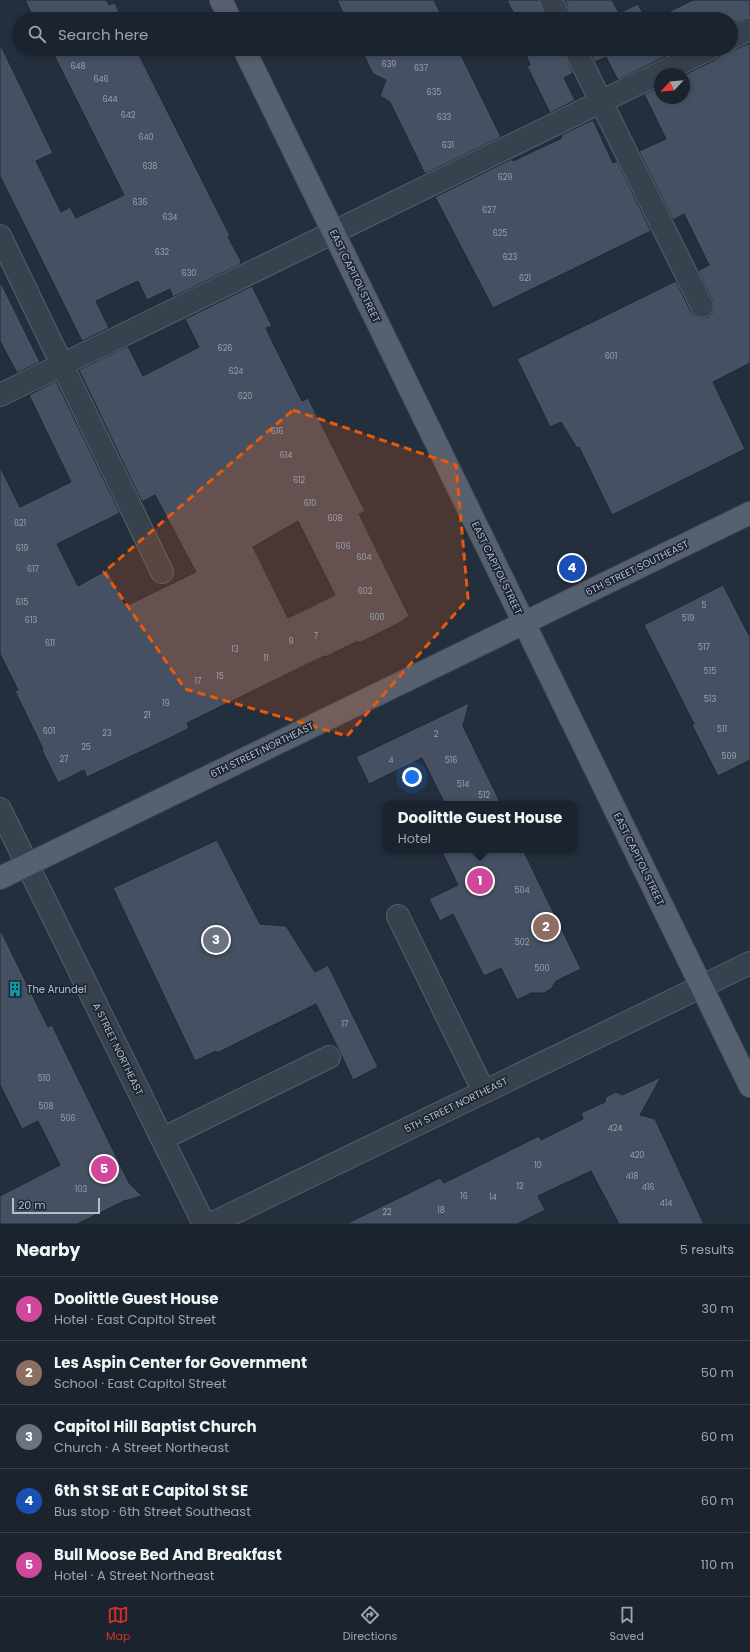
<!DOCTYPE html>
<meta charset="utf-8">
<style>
:root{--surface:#1b232e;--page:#282f3a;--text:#f1f3f6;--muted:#a0a4aa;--line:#39404a;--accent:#d93025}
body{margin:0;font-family:Poppins,sans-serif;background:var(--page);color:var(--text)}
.compass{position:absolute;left:654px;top:68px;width:36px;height:36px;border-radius:50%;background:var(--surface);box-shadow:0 2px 6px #0003;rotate:244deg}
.scale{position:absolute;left:12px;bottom:10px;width:88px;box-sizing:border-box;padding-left:4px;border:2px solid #b4bcc9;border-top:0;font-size:11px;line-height:14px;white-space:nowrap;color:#b4bcc9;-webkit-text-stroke:3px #1d2633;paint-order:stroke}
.you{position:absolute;left:412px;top:777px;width:14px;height:14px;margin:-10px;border:3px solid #fff;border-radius:50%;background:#1a73e8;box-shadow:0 0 0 6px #1a73e833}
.badge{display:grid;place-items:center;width:26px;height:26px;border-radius:50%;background:var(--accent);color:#fff;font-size:13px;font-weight:700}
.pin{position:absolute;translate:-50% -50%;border:2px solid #fff;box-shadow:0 1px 4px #0006}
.popup{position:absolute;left:383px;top:801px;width:194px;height:52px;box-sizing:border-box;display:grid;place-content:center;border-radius:8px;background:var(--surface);filter:drop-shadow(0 1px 3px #0005);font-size:13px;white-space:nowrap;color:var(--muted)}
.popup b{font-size:15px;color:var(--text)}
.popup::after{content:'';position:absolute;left:50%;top:100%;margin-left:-8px;border:8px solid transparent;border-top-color:var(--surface)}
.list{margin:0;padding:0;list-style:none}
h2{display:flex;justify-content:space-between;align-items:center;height:52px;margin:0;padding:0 16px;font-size:17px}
h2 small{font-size:13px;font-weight:400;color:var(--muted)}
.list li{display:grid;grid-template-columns:26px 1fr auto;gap:12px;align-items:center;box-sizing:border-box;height:64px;padding:0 16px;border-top:1px solid var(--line)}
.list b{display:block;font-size:15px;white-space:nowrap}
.list p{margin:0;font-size:13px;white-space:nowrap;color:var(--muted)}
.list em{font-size:13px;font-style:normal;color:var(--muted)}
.icon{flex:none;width:22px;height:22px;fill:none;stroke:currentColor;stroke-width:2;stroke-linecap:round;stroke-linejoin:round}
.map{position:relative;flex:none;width:750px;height:1224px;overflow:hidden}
.search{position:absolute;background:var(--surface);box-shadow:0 2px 6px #0003;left:12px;right:12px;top:12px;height:44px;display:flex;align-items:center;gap:10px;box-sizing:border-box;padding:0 14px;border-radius:22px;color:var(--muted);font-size:15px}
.sheet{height:372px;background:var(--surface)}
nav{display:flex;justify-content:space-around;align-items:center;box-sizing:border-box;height:56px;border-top:1px solid var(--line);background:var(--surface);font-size:11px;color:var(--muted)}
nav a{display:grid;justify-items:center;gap:2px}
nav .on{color:var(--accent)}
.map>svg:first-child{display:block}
.building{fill:#455162;stroke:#1f2835;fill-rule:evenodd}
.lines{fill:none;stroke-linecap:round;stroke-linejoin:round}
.minor-casing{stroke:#565f6c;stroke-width:24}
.major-casing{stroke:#414a57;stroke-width:24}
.minor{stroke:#38414e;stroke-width:22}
.major{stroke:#56606e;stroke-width:22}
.marked{fill:#e8590c;fill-opacity:0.2;stroke:#e8590c;stroke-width:3;stroke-dasharray:8 5;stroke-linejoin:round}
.labels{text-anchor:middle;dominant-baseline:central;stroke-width:3.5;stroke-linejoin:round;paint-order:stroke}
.number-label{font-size:8px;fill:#98a1af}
.street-label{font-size:10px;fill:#b4bcc9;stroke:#1d2633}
.poi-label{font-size:10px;fill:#b4bcc9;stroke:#1d2633;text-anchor:start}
</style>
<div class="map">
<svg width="750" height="1224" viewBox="0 0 750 1224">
<rect width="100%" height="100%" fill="#242f3e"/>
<path class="building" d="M25,0H106L109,5L115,3L122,19H34Z
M337,0H434L443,19H346Z
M507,0H539L546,19H512L510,14L513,12Z
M565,0H612L619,13L638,4L646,19H572Z
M693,0H750V17L731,24V19H654Z
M750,43V363L713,382L745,449L612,515L579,447L577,448L561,422L550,427L517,359L676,281L691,312L695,316L702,318L708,317L712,313L714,307L713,301L698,271L709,265L684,214L673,220L639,151L666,139L644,94L660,87V98H684V75L715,60L720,56L721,49L730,50L736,49Z
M0,44L53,153L36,161L61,212L70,207L76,218L124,195L51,49H136L230,236L228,237L241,261L240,262L241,264L173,297L170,289L147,300L138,281L96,301L109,328L82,341L0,176Z
M361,49H458L501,137L425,174L390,102L380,96L386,80L373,74Z
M524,49H563L573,73L564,78L575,100L550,113L527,66L530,65Z
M589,49H680L618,80L606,57L595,62Z
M593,120L613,163L617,161L651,231L493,308L435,197L512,159L513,161L562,138L561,135Z
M0,281L40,362L17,373L0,341Z
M252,286L272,326L266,328L271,339L302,401L308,398L365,511L359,514L409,616L399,623L359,643L358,641L325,657L324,656L187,723L189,728L178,734L87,777L84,770L58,783L42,750L43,749L15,691L18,690L0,654V467L20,507L71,482L29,395L56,381L120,513L57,544L78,586L107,570L126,606L196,572L155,495L142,502L79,370L128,346L143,376L199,347L185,319ZM298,521L335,595L288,618L253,547Z
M723,585L750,637V760L718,776L692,725L694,724L644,625Z
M469,703L463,726L501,804H445L422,758L369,784L356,757Z
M217,840L260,924L286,926L315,972L328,965L378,1067L353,1080L340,1052L316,1004L217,1053L216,1051L195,1061L113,888Z
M441,850H523L581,969L556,981L551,989L544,993H531L517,1000L501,968L484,976L453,914L440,921L429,899L458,885Z
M0,929L48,1027L52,1025L129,1183L142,1196L124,1201L77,1224H0V1196L60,1165L38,1121L22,1129L0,1085Z
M661,1077L640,1115L655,1119L704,1224H619L591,1171L538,1196L545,1210L517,1224H346L440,1178L444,1183L539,1136L541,1140L583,1119L581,1113L605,1102L606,1097L616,1092L622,1095Z"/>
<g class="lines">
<defs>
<path id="minor" d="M551,0L560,19
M731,38L750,29
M575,49L702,306
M0,236L162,572
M0,395L709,49
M0,809L204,1224
M398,916L484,1092
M162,1139L329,1057
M211,1224L750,963"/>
<path id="major" d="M221,0L230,19
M244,49L750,1086
M0,878L750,513"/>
</defs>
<use href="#minor" class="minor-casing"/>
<use href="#major" class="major-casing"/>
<use href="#minor" class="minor"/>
<use href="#major" class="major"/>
</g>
<path class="marked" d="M293,410L456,465L468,599L347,736L185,689L104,572Z"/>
<defs>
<symbol id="building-bare" viewBox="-9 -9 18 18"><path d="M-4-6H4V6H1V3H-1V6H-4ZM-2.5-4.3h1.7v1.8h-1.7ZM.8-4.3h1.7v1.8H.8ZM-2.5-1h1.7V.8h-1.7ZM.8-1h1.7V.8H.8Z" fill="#0f9aa8" stroke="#1d2633" stroke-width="2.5" paint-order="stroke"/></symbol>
</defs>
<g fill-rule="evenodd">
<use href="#building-bare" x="4" y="978" width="22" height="22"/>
</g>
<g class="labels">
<g class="number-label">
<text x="389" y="64">639</text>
<text x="78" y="66">648</text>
<text x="421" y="68">637</text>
<text x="101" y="79">646</text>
<text x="434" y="92">635</text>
<text x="110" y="99">644</text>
<text x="128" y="115">642</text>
<text x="444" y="117">633</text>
<text x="146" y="137">640</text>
<text x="448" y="145">631</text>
<text x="150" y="166">638</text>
<text x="505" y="177">629</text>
<text x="140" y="202">636</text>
<text x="489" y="210">627</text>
<text x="170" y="217">634</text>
<text x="500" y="233">625</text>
<text x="162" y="252">632</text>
<text x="510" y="257">623</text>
<text x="189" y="273">630</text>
<text x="525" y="278">621</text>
<text x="225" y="348">626</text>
<text x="611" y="356">601</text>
<text x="236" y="371">624</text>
<text x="245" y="396">620</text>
<text x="277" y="431">616</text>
<text x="286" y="455">614</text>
<text x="299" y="480">612</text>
<text x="310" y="503">610</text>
<text x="335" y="518">608</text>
<text x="20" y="523">621</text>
<text x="343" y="546">606</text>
<text x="22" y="548">619</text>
<text x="364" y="557">604</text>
<text x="33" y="569">617</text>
<text x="365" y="591">602</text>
<text x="22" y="602">615</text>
<text x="704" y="605">5</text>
<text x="377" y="617">600</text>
<text x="688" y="618">519</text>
<text x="31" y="620">613</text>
<text x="316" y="636">7</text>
<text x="291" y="641">9</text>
<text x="50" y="643">611</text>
<text x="704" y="647">517</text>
<text x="235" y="649">13</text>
<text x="266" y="658">11</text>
<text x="710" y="671">515</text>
<text x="220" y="676">15</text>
<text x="198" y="681">17</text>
<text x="710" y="699">513</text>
<text x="166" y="703">19</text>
<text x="147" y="715">21</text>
<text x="722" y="729">511</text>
<text x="49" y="731">601</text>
<text x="107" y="733">23</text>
<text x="436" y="734">2</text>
<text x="86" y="747">25</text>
<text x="729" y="756">509</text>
<text x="64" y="759">27</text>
<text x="391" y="760">4</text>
<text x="451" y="760">516</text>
<text x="463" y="784">514</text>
<text x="484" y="795">512</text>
<text x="522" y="890">504</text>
<text x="522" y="942">502</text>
<text x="542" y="968">500</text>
<text x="345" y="1024">17</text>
<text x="44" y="1078">510</text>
<text x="46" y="1106">508</text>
<text x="68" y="1118">506</text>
<text x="615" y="1128">424</text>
<text x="637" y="1155">420</text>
<text x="538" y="1165">10</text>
<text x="632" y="1176">418</text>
<text x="520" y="1186">12</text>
<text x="648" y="1187">416</text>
<text x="81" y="1189">103</text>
<text x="464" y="1196">16</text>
<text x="493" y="1197">14</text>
<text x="666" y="1203">414</text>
<text x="441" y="1210">18</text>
<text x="387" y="1212">22</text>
</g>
<g class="street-label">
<text transform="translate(355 276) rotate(64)">EAST CAPITOL STREET</text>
<text transform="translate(497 568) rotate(64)">EAST CAPITOL STREET</text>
<text transform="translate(637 568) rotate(-26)">6TH STREET SOUTHEAST</text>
<text transform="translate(262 750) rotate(-26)">6TH STREET NORTHEAST</text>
<text transform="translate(639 859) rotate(64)">EAST CAPITOL STREET</text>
<text transform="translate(118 1049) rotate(64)">A STREET NORTHEAST</text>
<text transform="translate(456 1105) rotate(-26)">5TH STREET NORTHEAST</text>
</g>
<g class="poi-label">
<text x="27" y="989">The Arundel</text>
</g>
</g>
</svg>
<svg class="compass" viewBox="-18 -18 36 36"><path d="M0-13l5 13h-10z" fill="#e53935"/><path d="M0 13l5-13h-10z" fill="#a0a4aa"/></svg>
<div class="scale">20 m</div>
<div class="you"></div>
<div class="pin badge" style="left:480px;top:881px;background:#d1479c">1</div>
<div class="popup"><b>Doolittle Guest House</b>Hotel</div>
<div class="pin badge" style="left:546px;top:927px;background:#8d6e63">2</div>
<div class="pin badge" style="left:216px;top:940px;background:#6b7280">3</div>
<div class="pin badge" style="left:572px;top:568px;background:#1a4fb4">4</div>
<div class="pin badge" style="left:104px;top:1169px;background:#d1479c">5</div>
<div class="search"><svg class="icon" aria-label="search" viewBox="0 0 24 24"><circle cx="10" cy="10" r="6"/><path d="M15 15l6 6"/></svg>Search here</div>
</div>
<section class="sheet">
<h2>Nearby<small>5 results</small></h2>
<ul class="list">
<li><span class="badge" style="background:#d1479c">1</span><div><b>Doolittle Guest House</b><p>Hotel · East Capitol Street</p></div><em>30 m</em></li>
<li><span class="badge" style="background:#8d6e63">2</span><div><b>Les Aspin Center for Government</b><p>School · East Capitol Street</p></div><em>50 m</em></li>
<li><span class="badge" style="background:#6b7280">3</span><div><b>Capitol Hill Baptist Church</b><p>Church · A Street Northeast</p></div><em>60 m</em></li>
<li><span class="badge" style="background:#1a4fb4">4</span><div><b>6th St SE at E Capitol St SE</b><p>Bus stop · 6th Street Southeast</p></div><em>60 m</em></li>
<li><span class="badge" style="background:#d1479c">5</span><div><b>Bull Moose Bed And Breakfast</b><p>Hotel · A Street Northeast</p></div><em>110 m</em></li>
</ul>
</section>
<nav>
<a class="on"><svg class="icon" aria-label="map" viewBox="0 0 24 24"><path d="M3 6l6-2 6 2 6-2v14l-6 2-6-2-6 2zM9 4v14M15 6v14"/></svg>Map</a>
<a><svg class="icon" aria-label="directions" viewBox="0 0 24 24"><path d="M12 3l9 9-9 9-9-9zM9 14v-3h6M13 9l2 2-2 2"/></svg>Directions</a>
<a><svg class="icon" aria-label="saved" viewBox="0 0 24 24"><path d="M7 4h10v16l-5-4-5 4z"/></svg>Saved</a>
</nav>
